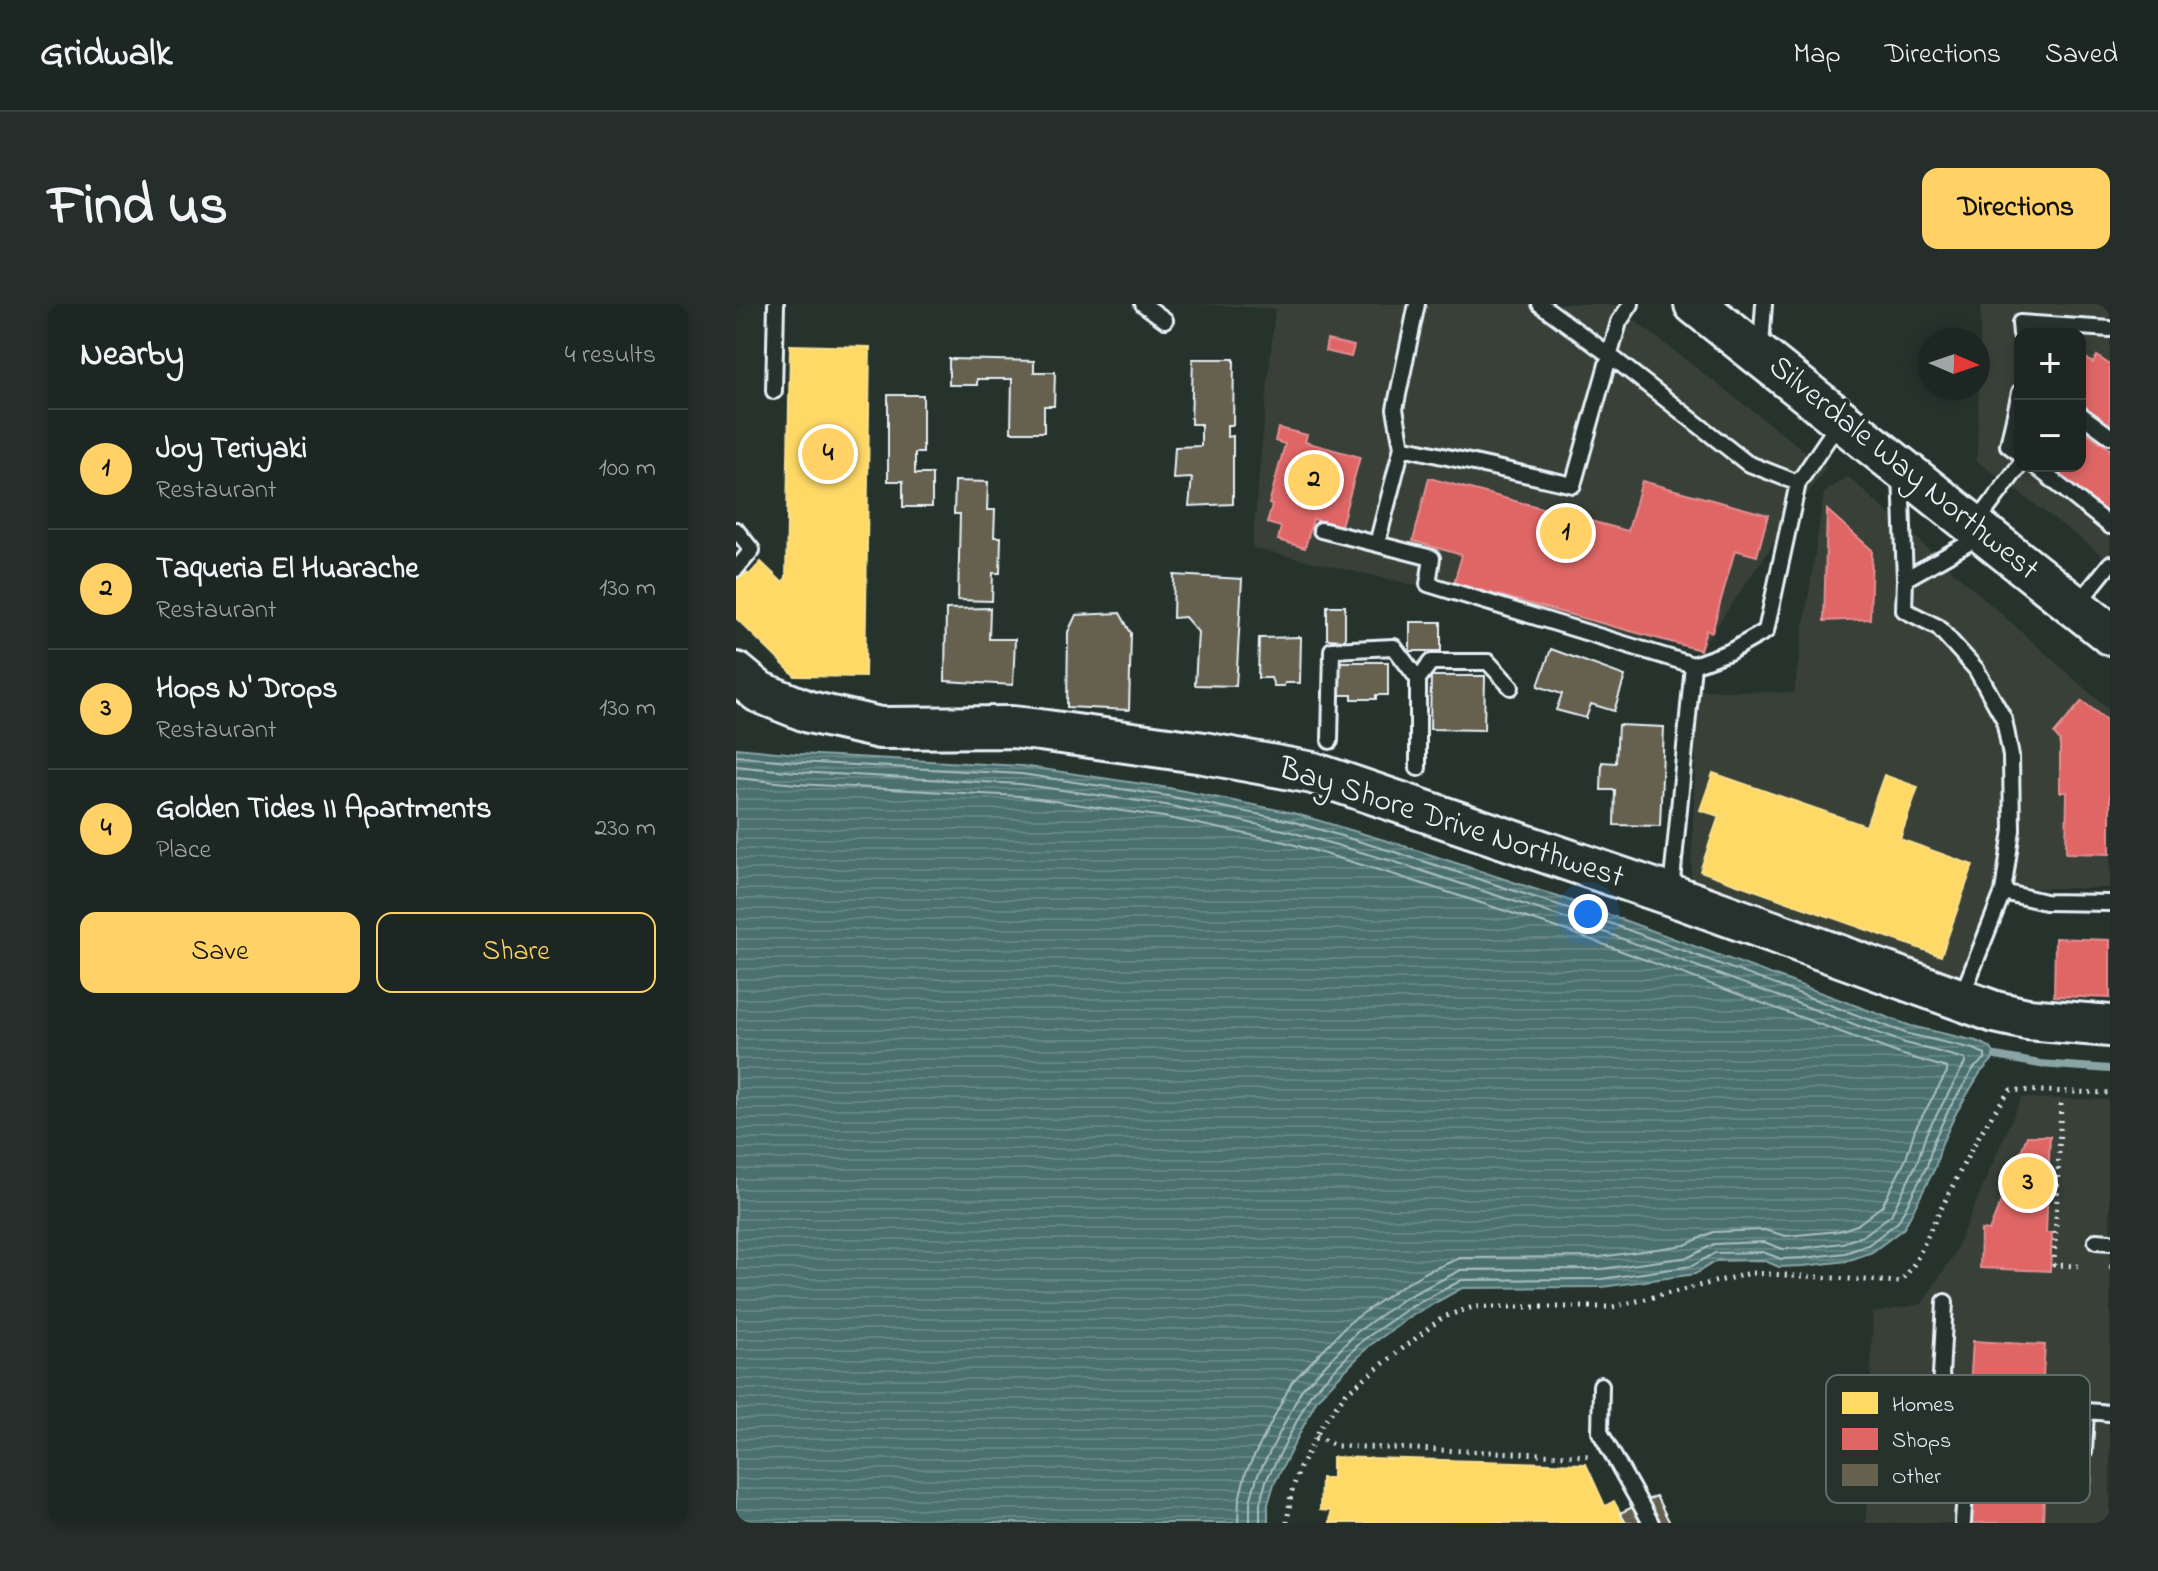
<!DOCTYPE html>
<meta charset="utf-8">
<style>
:root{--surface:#1c2622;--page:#252e2a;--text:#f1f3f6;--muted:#a0a5a5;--line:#3a4340;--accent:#ffd166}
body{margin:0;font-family:"Indie Flower",sans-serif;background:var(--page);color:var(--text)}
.controls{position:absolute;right:24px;top:24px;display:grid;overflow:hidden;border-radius:16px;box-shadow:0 4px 12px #0003}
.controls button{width:72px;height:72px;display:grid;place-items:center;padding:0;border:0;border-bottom:2px solid var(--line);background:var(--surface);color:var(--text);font:40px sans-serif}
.compass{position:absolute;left:1182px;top:24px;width:72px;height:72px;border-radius:50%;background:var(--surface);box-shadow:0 4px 12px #0003;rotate:92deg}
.you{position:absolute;left:852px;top:610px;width:28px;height:28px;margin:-20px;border:6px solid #fff;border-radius:50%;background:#1a73e8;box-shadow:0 0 0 12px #1a73e833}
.badge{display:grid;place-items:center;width:52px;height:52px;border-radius:50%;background:var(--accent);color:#111;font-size:26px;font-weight:700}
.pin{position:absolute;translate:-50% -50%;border:4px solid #fff;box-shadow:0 2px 8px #0006}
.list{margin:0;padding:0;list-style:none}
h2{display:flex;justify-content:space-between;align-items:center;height:104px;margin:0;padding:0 32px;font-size:34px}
h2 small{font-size:26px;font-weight:400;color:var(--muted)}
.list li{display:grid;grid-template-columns:52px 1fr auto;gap:24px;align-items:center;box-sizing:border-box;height:120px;padding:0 32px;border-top:2px solid var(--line)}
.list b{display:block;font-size:30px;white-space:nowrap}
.list p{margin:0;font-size:26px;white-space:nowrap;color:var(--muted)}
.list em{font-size:26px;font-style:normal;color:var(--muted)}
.actions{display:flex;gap:16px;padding:24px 32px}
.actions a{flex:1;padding:18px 0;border:2px solid var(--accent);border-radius:16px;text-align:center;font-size:28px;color:var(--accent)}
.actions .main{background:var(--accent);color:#111}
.map{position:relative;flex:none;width:1374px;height:1219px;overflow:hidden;border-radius:16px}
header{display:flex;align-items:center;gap:48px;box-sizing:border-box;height:112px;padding:0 40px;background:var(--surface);border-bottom:2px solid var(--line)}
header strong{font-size:38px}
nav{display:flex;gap:44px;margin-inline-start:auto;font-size:28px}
.intro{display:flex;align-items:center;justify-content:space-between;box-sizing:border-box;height:192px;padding:0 48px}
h1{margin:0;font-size:56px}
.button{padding:20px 36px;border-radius:16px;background:var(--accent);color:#111;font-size:28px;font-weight:700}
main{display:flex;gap:48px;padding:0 48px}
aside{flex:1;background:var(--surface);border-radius:16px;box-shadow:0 4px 12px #0003}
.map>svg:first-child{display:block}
.built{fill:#394037;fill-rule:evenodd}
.water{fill:url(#water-rules);stroke:#8aa4a6;stroke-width:2}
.homes{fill:#ffd966;stroke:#f8e092;stroke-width:2}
.shops{fill:#e06666;stroke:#e29092;stroke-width:2}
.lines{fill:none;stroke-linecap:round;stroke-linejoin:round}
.shore{stroke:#a9bdc2;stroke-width:2}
.stream{stroke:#8aa4a6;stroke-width:8}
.building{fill:#66604f;stroke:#e8f1f8;stroke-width:2}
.lane-casing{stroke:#e8f1f8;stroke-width:20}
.secondary-casing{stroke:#e8f1f8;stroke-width:46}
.path{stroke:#e8f1f8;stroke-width:5;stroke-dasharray:2 6;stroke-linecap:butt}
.lane{stroke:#26332d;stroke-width:14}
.secondary{stroke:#26332d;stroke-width:40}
.labels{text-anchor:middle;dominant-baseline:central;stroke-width:8;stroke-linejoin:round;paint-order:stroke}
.street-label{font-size:32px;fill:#e8f1f8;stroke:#26332d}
.key{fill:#26332d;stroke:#606c6a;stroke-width:2}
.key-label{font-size:22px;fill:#e8f1f8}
</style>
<header>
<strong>Gridwalk</strong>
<nav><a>Map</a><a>Directions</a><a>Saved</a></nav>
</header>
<div class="intro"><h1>Find us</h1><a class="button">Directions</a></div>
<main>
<aside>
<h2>Nearby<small>4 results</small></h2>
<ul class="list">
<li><span class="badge">1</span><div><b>Joy Teriyaki</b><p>Restaurant</p></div><em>100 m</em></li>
<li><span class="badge">2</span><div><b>Taqueria El Huarache</b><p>Restaurant</p></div><em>130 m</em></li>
<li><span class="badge">3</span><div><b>Hops N' Drops</b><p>Restaurant</p></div><em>130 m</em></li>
<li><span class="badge">4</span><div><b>Golden Tides II Apartments</b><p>Place</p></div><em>230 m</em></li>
</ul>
<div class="actions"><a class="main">Save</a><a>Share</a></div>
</aside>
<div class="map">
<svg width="1374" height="1219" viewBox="0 0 1374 1219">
<defs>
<pattern id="water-rules" width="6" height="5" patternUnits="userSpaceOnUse" patternTransform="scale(2)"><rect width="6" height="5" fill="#4b7070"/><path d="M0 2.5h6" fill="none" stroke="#658585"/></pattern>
</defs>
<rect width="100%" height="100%" fill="#26332d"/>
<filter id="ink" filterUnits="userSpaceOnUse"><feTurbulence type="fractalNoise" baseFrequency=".0125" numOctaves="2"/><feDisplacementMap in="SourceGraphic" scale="16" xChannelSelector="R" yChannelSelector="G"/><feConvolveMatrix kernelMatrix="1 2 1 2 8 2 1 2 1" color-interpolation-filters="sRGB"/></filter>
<g filter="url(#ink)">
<path class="built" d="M463,0H877L1090,163L964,346L516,244L539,5Z
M1245,0H1374V257L1241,157ZM1284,30H1344V162H1284Z
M1112,173L1374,407V584H1263L1228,674L955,574L962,386L1058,389L1088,189Z
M1285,794L1374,796V1219H1130L1137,1009L1186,1000L1217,952Z"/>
<path class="water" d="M0,444L62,450L286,462L433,484L557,509L665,541L844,600L1175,722L1240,737L1254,743L1260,752L1244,769L1220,809L1206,839L1199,864L1168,924L1136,948L1111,957L1068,962L1043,963L1027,956L980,957L959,970L866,983L726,984L677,1011L633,1042L581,1095L538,1180L532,1200V1219H0Z"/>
<path class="homes" d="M54,41L134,43L129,373L59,372L0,314V268L5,264L13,271L25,258L46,278L50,274Z
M977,469L1130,522L1148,471L1182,483L1164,535L1237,561L1205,652L964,567L983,512L964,506Z
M596,1153L850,1160L869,1202L878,1197L890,1219H594L595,1207L584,1206L585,1174H596Z"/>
<path class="shops" d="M591,36L618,42L615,53L589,47Z
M1344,50L1357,59L1361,52L1374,61V124L1344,103Z
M542,124L571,131L569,138L624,153L605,222L577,215L569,244L542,236L545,223L531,219L536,201L533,200L549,140L539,137Z
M1344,124L1374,145V202L1364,216L1307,162H1344Z
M693,174L892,227L906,177L1032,211L1021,252L999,246L976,328L970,326L964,346L718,279L726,251L677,237Z
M1091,206L1136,246L1134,315L1088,317Z
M1346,397L1374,419V550L1330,549L1331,488H1324V437L1318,430Z
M1319,634L1374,636V694L1318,692Z
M1291,832H1314L1310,929H1316L1314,967L1244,964L1245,926L1253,927Z
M1237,1037L1309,1041L1306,1087L1234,1084Z
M1253,1184L1308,1186L1307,1219H1231L1232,1197L1253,1198Z"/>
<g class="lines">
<path class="shore" d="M0,452L62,458L285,470L432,492L555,517L662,549L841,607L1172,730L1238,745L1249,750V755L1238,764L1213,805L1198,836L1191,862L1162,918L1132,941L1109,949L1068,954L1045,955L1027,948L979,949L956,962L865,975L726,976L673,1004L627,1036L574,1091L530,1177L524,1199V1219
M0,462L61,468L284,480L430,501L552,527L659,558L838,617L1169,739L1229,755V759L1190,830L1181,859L1155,911L1127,932L1106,939L1067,944L1047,945L1028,938L978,940L953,953L865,965L725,966L667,995L621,1028L566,1085L521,1173L514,1198V1219
M0,474L61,480L283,492L428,513L549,538L656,570L834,628L1164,750L1211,764V768L1179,825L1170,855L1146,902L1121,921L1103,927L1050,932L1028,926L977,928L949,941L864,953L724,954L688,969L661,985L613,1019L556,1078L510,1168L503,1196L502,1219"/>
<path class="stream" d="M1260,752L1304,760L1374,765"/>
</g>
<path class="building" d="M213,55L298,57V68H319L318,102H308V128H275L276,75H241V81H213Z
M457,55H498L497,121H491V133L497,132V200L453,202L456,174L437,175L439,143L465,142V120H455Z
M152,91H187V149H179V170H196V203H167V177H152Z
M219,177L252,178L251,206H259L258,233H265L264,269H257L256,297L222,296L224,210H218Z
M438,271L506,275L500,382L459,381L462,328L449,313L437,314Z
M591,302H609V336L591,335Z
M254,304L253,335H279L277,381L209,377L210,305Z
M384,309L395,329L393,406L331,403L332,328L340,311Z
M674,318H705V347H674Z
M565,333L564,379H549L548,382H538L535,374H522L523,334Z
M815,345L889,372L878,407L855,400L850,414L820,406L826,390L802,382Z
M604,358H652V391H640V395H616V391H604Z
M695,372H749L748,426L694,425Z
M882,421L928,423L924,522L878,521L879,486H865L866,458L880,459Z
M920,1192L934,1219H890L884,1209Z"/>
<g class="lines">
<defs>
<path id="lane" d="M407,0L429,16
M804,0L872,50L1011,159L1062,179
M1285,30L1284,19L1374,25
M1025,43L1028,0
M38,87L40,0
M1284,88L1272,141L1284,150
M1344,110L1374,132
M666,143L837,181L883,18L895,0
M1299,162L1374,222
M1165,170L1169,275L1245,232
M1239,221L1284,161
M0,226L16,246L0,265
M585,226L641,240L666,143L659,105L681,0
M641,240L696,254L692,280L957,361
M1169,275L1168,306L1202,323L1240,365L1268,415L1275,452L1276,526L1267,588L1225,694
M1342,300L1374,260
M682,375L695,358H752L775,383
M594,437L596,346L658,343L682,375V464
M935,587L957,361L993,348L1030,327L1062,179L1104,117
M1267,588L1309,598L1374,599
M1360,937L1374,938
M1209,998L1205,1071L1208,1083C1240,1101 1334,1105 1374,1109
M865,1081L864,1128L915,1219
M1348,1148L1350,1107
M1227,1219C1228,1196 1228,1182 1248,1170L1347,1176"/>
<path id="secondary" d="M959,0L1374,330
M0,369L23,388L73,408L144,424L276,423L304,426L468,449L577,469L935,591L1259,708L1291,715L1374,722"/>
</defs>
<use href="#lane" class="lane-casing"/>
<use href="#secondary" class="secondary-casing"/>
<path class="path" d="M1325,800L1318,961L1342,962
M1373,963H1374
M580,1132L601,1142L857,1152
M551,1219L555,1190L564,1163L587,1119L611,1088L707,1013L737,1003H877L1015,969L1163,978C1181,962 1186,942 1197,920C1221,876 1242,824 1275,786L1374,789"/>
<use href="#lane" class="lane"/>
<use href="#secondary" class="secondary"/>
</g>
</g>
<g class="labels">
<g class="street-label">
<text transform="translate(1167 165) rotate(39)">Silverdale Way Northwest</text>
<text transform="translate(715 520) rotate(18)">Bay Shore Drive Northwest</text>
</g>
</g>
<rect x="1090" y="1071" width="264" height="128" rx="12" class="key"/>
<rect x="1106" y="1088" width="36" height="22" fill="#ffd966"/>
<rect x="1106" y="1124" width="36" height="22" fill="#e06666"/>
<rect x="1106" y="1160" width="36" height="22" fill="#66604f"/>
<g class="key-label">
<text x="1156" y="1107">Homes</text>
<text x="1156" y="1143">Shops</text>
<text x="1156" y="1179">Other</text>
</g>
</svg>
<div class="controls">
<button>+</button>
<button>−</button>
</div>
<svg class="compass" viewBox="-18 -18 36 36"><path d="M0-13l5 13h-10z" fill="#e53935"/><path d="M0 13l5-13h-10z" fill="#a0a5a5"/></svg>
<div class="you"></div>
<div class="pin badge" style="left:830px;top:229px">1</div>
<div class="pin badge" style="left:578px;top:176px">2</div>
<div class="pin badge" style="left:1292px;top:879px">3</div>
<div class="pin badge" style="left:92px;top:150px">4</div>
</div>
</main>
